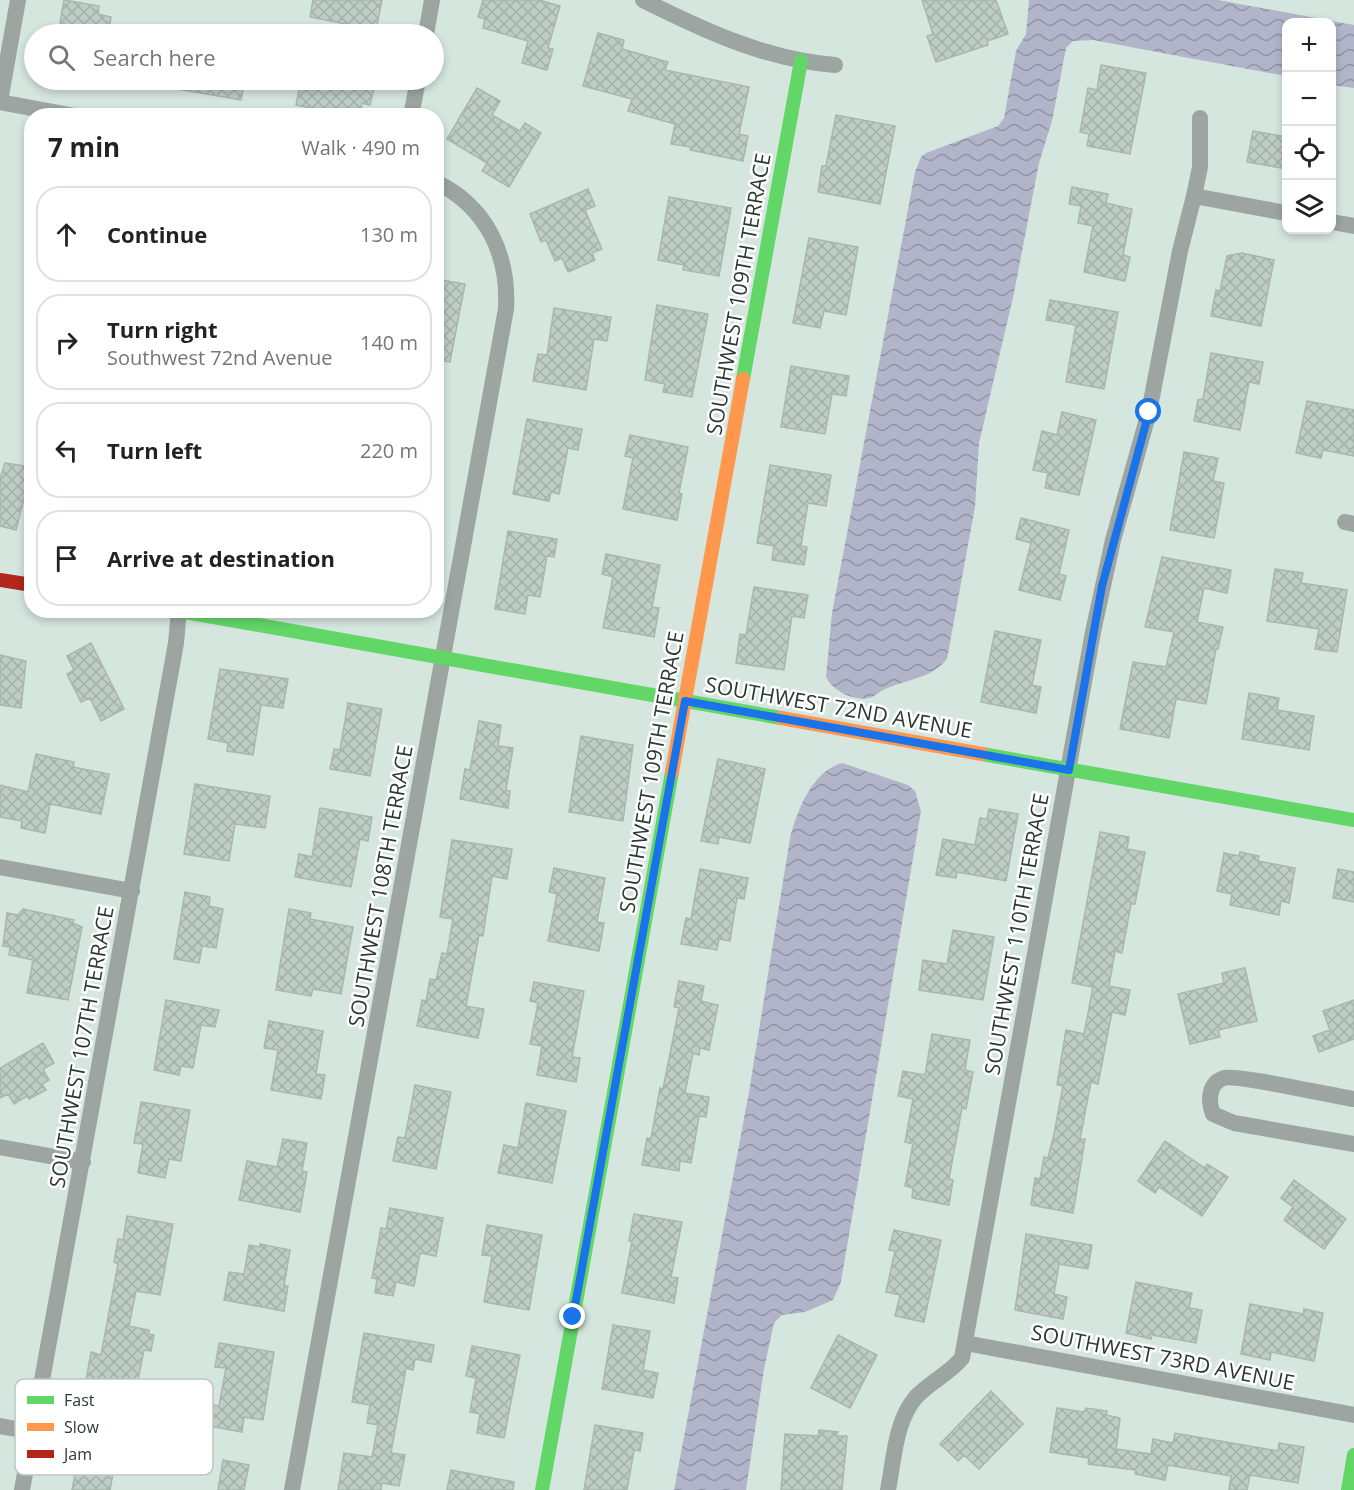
<!DOCTYPE html>
<meta charset="utf-8">
<style>
:root{--surface:#fff;--page:#f6f6f6;--text:#222;--muted:#767676;--line:#e0e0e0}
body{margin:0;font-family:"Open Sans",sans-serif;background:var(--page);color:var(--text)}
.controls{position:absolute;right:18px;top:18px;display:grid;overflow:hidden;border-radius:12px;box-shadow:0 3px 9px #0003}
.controls button{width:54px;height:54px;display:grid;place-items:center;padding:0;border:0;border-bottom:2px solid var(--line);background:var(--surface);color:var(--text);font:30px sans-serif}
.stop{position:absolute;width:18px;height:18px;margin:-14px;border:4px solid #1a73e8;border-radius:50%;background:#fff}
.stop.end{background:#1a73e8;border-color:#fff;box-shadow:0 2px 6px #0008}
.list{margin:0;padding:0;list-style:none}
h2{display:flex;justify-content:space-between;align-items:center;height:78px;margin:0;padding:0 24px;font-size:26px}
h2 small{font-size:20px;font-weight:400;color:var(--muted)}
.list li{display:grid;grid-template-columns:39px 1fr auto;gap:18px;align-items:center;box-sizing:border-box;height:96px;margin:0 12px 12px;padding:0 12px;border:2px solid var(--line);border-radius:24px}
.list b{display:block;font-size:22px;white-space:nowrap}
.list p{margin:0;font-size:20px;white-space:nowrap;color:var(--muted)}
.list em{font-size:20px;font-style:normal;color:var(--muted)}
.icon{flex:none;width:33px;height:33px;fill:none;stroke:currentColor;stroke-width:2;stroke-linecap:round;stroke-linejoin:round}
.map{position:relative;flex:none;width:1354px;height:1490px;overflow:hidden}
.search{position:absolute;background:var(--surface);box-shadow:0 3px 9px #0003;left:24px;top:24px;width:420px;height:66px;display:flex;align-items:center;gap:15px;box-sizing:border-box;padding:0 21px;border-radius:33px;color:var(--muted);font-size:22px}
.panel{position:absolute;background:var(--surface);box-shadow:0 3px 9px #0003;left:24px;top:108px;width:420px;height:510px;border-radius:24px}
.map>svg:first-child{display:block}
.water{fill:url(#water-waves)}
.building{fill:url(#building-cross-hatch);stroke:#a8b7af;stroke-width:1.5}
.lines{fill:none;stroke-linecap:round;stroke-linejoin:round}
.street{stroke:#9ca5a1;stroke-width:16}
.fast{stroke:#63d668;stroke-width:14}
.slow{stroke:#ff974d;stroke-width:14}
.jam{stroke:#b3261e;stroke-width:14}
.route{stroke:#1a73e8;stroke-width:8}
.labels{text-anchor:middle;dominant-baseline:central;stroke-width:5;stroke-linejoin:round;paint-order:stroke}
.street-label{font-size:21px;fill:#2b3932;stroke:#fff}
.key{fill:#fff;stroke:#bfc4c2;stroke-width:1.5}
.key-label{font-size:16px;fill:#2b3932}
</style>
<div class="map">
<svg width="1354" height="1490" viewBox="0 0 1354 1490">
<defs>
<pattern id="water-waves" width="16" height="10" patternUnits="userSpaceOnUse" patternTransform="scale(1.5)"><rect width="16" height="10" fill="#b2b5c9"/><path d="M0 5q4-4 8 0t8 0" fill="none" stroke="#9194a4"/></pattern>
<pattern id="building-cross-hatch" width="8" height="8" patternUnits="userSpaceOnUse" patternTransform="scale(1.5)"><rect width="8" height="8" fill="#becdc5"/><path d="M0 0l8 8M0 8l8-8" fill="none" stroke="#a3b1aa"/></pattern>
</defs>
<rect width="100%" height="100%" fill="#d4e6dd"/>
<path class="water" d="M1029,0H1218L1354,25V88L1332,85V22H1286V76L1093,40L1073,41L1066,48L1052,121L1039,163L1014,293L979,443L975,507L947,659C931,679 907,679 885,689C880,691 875,697 869,698C853,701 833,691 826,677L832,613L915,172L921,157L926,153L998,126L1004,118L1016,51L1026,34Z
M842,763L908,785L915,791L921,811L841,1282L833,1300L805,1312L782,1315L774,1323L764,1369L746,1490H674L749,1092L790,838C797,811 812,771 842,763Z"/>
<path class="building" d="M64,0L99,6L98,14L111,17L108,34H63L65,24L60,23Z
M313,0H382L376,30L310,17Z
M483,0H539L560,6L548,48L553,49L547,70L522,63L528,41L483,28L485,19L478,17Z
M922,0H996L1008,34L987,41L988,45L936,62L927,36L933,34Z
M598,33L624,40L622,49L668,62L665,70L749,87L739,134L748,136L743,161L690,150L691,147L671,144L675,124L628,111L632,99L583,86Z
M1101,65L1146,73L1130,154L1087,146L1089,134L1080,132L1088,88L1097,90Z
M172,80H245L241,100L172,88Z
M301,80H376L370,105L362,103L360,116H324L325,111L296,105Z
M477,88L500,101L492,115L520,131L525,123L541,133L509,187L482,171L487,163L447,139Z
M836,115L895,126L880,204L818,192L822,166H826Z
M1253,131L1287,137V169L1247,162Z
M1072,187L1108,194L1106,203L1132,209L1123,255L1130,257L1125,281L1084,272L1093,226L1078,223L1081,206L1069,204Z
M588,189L595,206L585,210L602,249L592,253L595,260L568,272L562,258L555,261L546,240L541,242L530,214Z
M669,197L731,208L719,276L683,270L684,265L658,260Z
M809,238L858,247L846,315L824,311L820,328L793,323Z
M1242,253L1274,260L1261,326L1211,316L1216,290L1220,291L1227,256Z
M436,279L465,284L450,362L436,360Z
M1050,300L1118,312L1104,389L1066,382L1076,325L1046,320Z
M657,305L708,314L692,397L663,392L665,384L645,380Z
M554,308L611,317L607,341L594,339L586,390L533,381L538,354L547,355Z
M1211,353L1263,362L1259,384L1249,382L1240,430L1194,421L1198,400L1203,399Z
M791,366L849,376L846,396L832,394L825,434L781,427Z
M1307,401L1354,410V456L1323,450L1321,458L1296,453Z
M1062,412L1096,420L1079,495L1045,488L1048,473L1033,470L1042,431L1057,435Z
M527,419L582,429L578,450L568,448L559,494L551,492L549,501L513,494Z
M630,435L688,447L679,493L682,494L677,520L623,509L633,458L625,456Z
M1184,452L1218,458L1213,481L1224,483L1214,538L1170,530Z
M5,463L32,467L16,530L0,526V479Z
M770,465L831,475L826,506L808,503L801,546L807,547L804,565L772,560L774,546L757,543Z
M1021,518L1069,530L1059,574L1066,576L1060,600L1019,590L1031,543L1016,539Z
M508,531L557,539L554,557L547,556L540,597L528,595L525,614L495,609Z
M606,554L660,565L652,607L659,608L654,637L603,628L613,577L602,574Z
M1162,557L1231,570L1227,593L1204,588L1197,622L1223,627L1218,649H1216L1206,704L1176,699L1169,738L1120,729L1133,662L1166,667L1174,632L1145,627Z
M1275,569L1303,573L1301,583L1347,590L1337,652L1315,649L1319,629L1267,621Z
M754,587L808,595L804,618L792,616L784,670L736,663L740,634L746,635Z
M995,631L1041,640L1032,685L1041,687L1036,713L981,702Z
M91,643L124,709L101,721L90,698L81,702L67,674L74,670L67,656Z
M0,655L26,661L21,708L0,705Z
M220,669L288,679L283,708L261,705L253,755L227,751L228,743L208,739Z
M1249,693L1279,698L1277,710L1314,716L1309,750L1242,739Z
M348,703L382,709L370,776L330,769L334,749L340,750Z
M479,721L501,725L498,746L513,748L506,790L510,791L508,808L460,799L465,769L470,770Z
M581,736L633,745L623,821L569,812Z
M36,754L74,762L73,767L109,774L101,814L50,804L45,833L21,828L22,821L0,817V785L28,792Z
M718,759L765,769L750,843L719,837L718,844L701,841Z
M195,784L270,796L265,828L235,824L229,861L184,854Z
M320,808L372,817L368,841L360,839L351,887L295,877L299,854L312,857Z
M989,809L1018,814L1006,881L957,872L956,878L936,875L943,839L975,845L980,818L987,819Z
M1100,832L1129,837L1127,849L1145,852L1135,904H1131L1122,953L1115,951L1109,986L1130,990L1125,1015L1112,1012L1098,1084L1091,1082L1080,1139H1085L1073,1213L1031,1205L1035,1178L1040,1179L1044,1157L1048,1158L1054,1134L1063,1086L1057,1085L1066,1030L1084,1034L1093,987L1072,983Z
M452,840L512,849L507,879L492,876L483,936L479,935L466,1006L484,1009L478,1038L417,1026L422,1000L426,1001L430,979L436,980L442,953L447,954L453,919L440,917Z
M1240,852L1259,856L1258,861L1295,868L1289,903L1281,901L1279,915L1230,905L1232,894L1217,891L1224,853L1239,856Z
M554,868L605,878L597,922L604,923L599,951L548,941L557,894L549,892Z
M700,869L748,878L744,899L737,898L730,941L719,939L717,950L681,944L686,918L691,919Z
M1338,869L1354,872V902L1333,898Z
M185,892L210,897L209,906L223,909L216,948L202,946L199,963L174,959Z
M23,909L74,920L73,923L82,927L68,1000L27,993L33,960L9,955L10,947L3,946L7,913L18,915Z
M289,909L311,913L310,919L353,927L341,994L313,989L311,996L276,990Z
M953,930L994,937L983,1000L919,990L923,960L947,964Z
M1245,968L1257,1021L1218,1030L1220,1037L1190,1044L1178,994L1224,983L1222,973Z
M679,981L704,986L701,1001L718,1005L709,1050L700,1048L699,1055L693,1053L685,1093L709,1097L706,1117L699,1116L691,1163L680,1161L679,1171L642,1165L647,1138L651,1139L660,1088L663,1089L679,1008L674,1007Z
M534,982L584,991L572,1057L580,1058L576,1082L537,1075L542,1046L530,1044L538,1003L530,1001Z
M166,1000L219,1010L215,1027L201,1025L193,1068L181,1066L179,1075L154,1070Z
M1354,1000V1039L1319,1052L1313,1036L1330,1030L1323,1011Z
M269,1021L323,1031L316,1074L325,1075L321,1099L271,1090L278,1050L264,1048Z
M932,1034L970,1040L965,1070L973,1072L966,1109L962,1108L949,1179L953,1180L949,1205L912,1198L913,1188L905,1186L913,1144L905,1142L913,1099L898,1096L903,1071L925,1075Z
M43,1043L54,1063L43,1069L49,1080L42,1084L46,1090L29,1099L27,1096L14,1104L8,1094L0,1098V1068Z
M415,1085L451,1092L436,1169L393,1161L398,1137L405,1138Z
M141,1102L190,1110L181,1161L169,1159L165,1178L138,1173L143,1144L134,1143Z
M526,1103L566,1111L552,1183L498,1173L504,1145L518,1148Z
M283,1139L307,1143L302,1171L307,1172L300,1212L239,1200L247,1161L277,1167Z
M1165,1141L1205,1168L1207,1164L1228,1177L1202,1216L1159,1187L1155,1193L1138,1181Z
M1294,1180L1346,1219L1324,1249L1284,1220L1293,1207L1281,1198Z
M390,1208L443,1218L436,1256L420,1253L414,1286L396,1282L393,1296L375,1293L377,1279L372,1278L381,1228L386,1229Z
M634,1214L682,1222L671,1277L678,1278L674,1303L622,1293L632,1241H629Z
M127,1216L173,1224L160,1295L136,1291L129,1326L149,1330V1334L154,1335L151,1351L144,1350L136,1390L160,1395L156,1413L83,1398L91,1352L101,1355L118,1264L114,1262L118,1239L123,1240Z
M487,1225L542,1235L529,1310L484,1302L492,1256L482,1255Z
M894,1230L941,1240L924,1322L895,1316L900,1295L886,1292L895,1251L889,1250Z
M1026,1234L1092,1245L1088,1269L1059,1264L1054,1294L1067,1297L1063,1319L1015,1310Z
M260,1244L290,1250L284,1286H288L284,1311L224,1300L229,1272L244,1274L249,1245L260,1247Z
M1136,1282L1192,1293L1189,1308L1202,1310L1196,1343L1152,1335L1151,1339L1126,1333Z
M1250,1304L1303,1314L1304,1309L1323,1313L1314,1361L1271,1352L1270,1360L1241,1354Z
M613,1325L650,1331L643,1370L658,1373L653,1398L602,1389Z
M364,1333L434,1345L431,1362L415,1359L413,1370L406,1368L391,1453L405,1455L399,1486L382,1483L381,1490H338L344,1453L372,1457L378,1425L367,1423L370,1405L352,1402Z
M838,1335L877,1355L850,1408L811,1388Z
M219,1343L274,1352L263,1420L244,1417L242,1432L192,1423L195,1402L219,1406L226,1368L215,1367Z
M472,1346L520,1355L504,1438L477,1433L480,1414L470,1412L476,1378L466,1376Z
M991,1391L1023,1424L979,1469L964,1455L958,1461L940,1444Z
M1057,1408L1084,1412L1086,1408L1107,1411L1106,1415L1120,1418L1116,1449L1151,1454L1153,1439L1173,1443L1175,1433L1278,1451L1279,1443L1304,1447L1298,1483L1250,1475L1247,1490H1229L1231,1476L1168,1465L1165,1480L1135,1474L1136,1470L1088,1464L1089,1458L1050,1452Z
M595,1425L643,1433L640,1451L634,1450L627,1490H584Z
M819,1430L838,1432L836,1436H847L842,1490H781L785,1434L818,1436Z
M78,1431L119,1439L110,1490H72L77,1464L72,1463Z
M223,1460L249,1465L244,1490H218Z
M451,1470L514,1482L513,1490H447Z"/>
<g class="lines">
<path class="street" d="M643,0C703,30 767,60 835,65
M426,34L432,0
M0,101L18,0
M0,102L75,116
M411,116L418,80
M1194,196L1286,213
M1332,222L1354,226
M1345,522L1354,524
M0,867L132,891
M1354,1099C1333,1096 1236,1074 1224,1078C1208,1083 1208,1102 1213,1114L1234,1123L1354,1144
M0,1147L83,1162
M965,1343L1354,1415
M0,1426L33,1432
M22,1490L176,643L179,610
M292,1490L506,309C509,255 487,207 436,182
M888,1490C894,1460 895,1421 916,1397C930,1382 949,1374 962,1358L1093,632L1113,540L1149,412L1180,251L1194,196L1200,167V118"/>
<path class="fast" d="M743,379L801,61
M174,610L781,718
M982,754L1354,820
M542,1490L672,772
M1348,1490L1354,1455"/>
<path class="slow" d="M781,718L982,754
M672,772L743,379"/>
<path class="jam" d="M0,580L32,585"/>
</g>
<g class="lines">
<path class="route" d="M573,1317L685,701L1069,770L1102,586L1149,412"/>
</g>
<g class="labels">
<g class="street-label">
<text transform="translate(738 294) rotate(-80)">SOUTHWEST 109TH TERRACE</text>
<text transform="translate(839 707) rotate(10)">SOUTHWEST 72ND AVENUE</text>
<text transform="translate(651 772) rotate(-80)">SOUTHWEST 109TH TERRACE</text>
<text transform="translate(380 886) rotate(-80)">SOUTHWEST 108TH TERRACE</text>
<text transform="translate(1016 934) rotate(-80)">SOUTHWEST 110TH TERRACE</text>
<text transform="translate(81 1047) rotate(-80)">SOUTHWEST 107TH TERRACE</text>
<text transform="translate(1163 1357) rotate(11)">SOUTHWEST 73RD AVENUE</text>
</g>
</g>
<rect x="15" y="1379" width="198" height="96" rx="9" class="key"/>
<rect x="27" y="1396" width="27" height="8" fill="#63d668"/>
<rect x="27" y="1423" width="27" height="8" fill="#ff974d"/>
<rect x="27" y="1450" width="27" height="8" fill="#b3261e"/>
<g class="key-label">
<text x="64" y="1406">Fast</text>
<text x="64" y="1433">Slow</text>
<text x="64" y="1460">Jam</text>
</g>
</svg>
<div class="controls">
<button>+</button>
<button>−</button>
<button><svg class="icon" aria-label="locate" viewBox="0 0 24 24"><circle cx="12" cy="12" r="6"/><path d="M12 2v4M12 18v4M2 12h4M18 12h4"/></svg></button>
<button><svg class="icon" aria-label="layers" viewBox="0 0 24 24"><path d="M12 4l9 5-9 5-9-5zM3 14l9 5 9-5"/></svg></button>
</div>
<div class="stop" style="left:1149px;top:412px"></div>
<div class="stop end" style="left:573px;top:1317px"></div>
<div class="search"><svg class="icon" aria-label="search" viewBox="0 0 24 24"><circle cx="10" cy="10" r="6"/><path d="M15 15l6 6"/></svg>Search here</div>
<section class="panel">
<h2>7 min<small>Walk · 490 m</small></h2>
<ul class="list">
<li><svg class="icon" aria-label="ahead" viewBox="0 0 24 24"><path d="M12 20V5M6 11l6-6 6 6"/></svg><div><b>Continue</b></div><em>130 m</em></li>
<li><svg class="icon" aria-label="right" viewBox="0 0 24 24"><path d="M7 20v-9h11M14 6l5 5-5 5"/></svg><div><b>Turn right</b><p>Southwest 72nd Avenue</p></div><em>140 m</em></li>
<li><svg class="icon" aria-label="left" viewBox="0 0 24 24"><path d="M17 20v-9H6M10 6l-5 5 5 5"/></svg><div><b>Turn left</b></div><em>220 m</em></li>
<li><svg class="icon" aria-label="arrive" viewBox="0 0 24 24"><path d="M6 21V4h12l-3 4 3 4H6"/></svg><div><b>Arrive at destination</b></div></li>
</ul>
</section>
</div>
